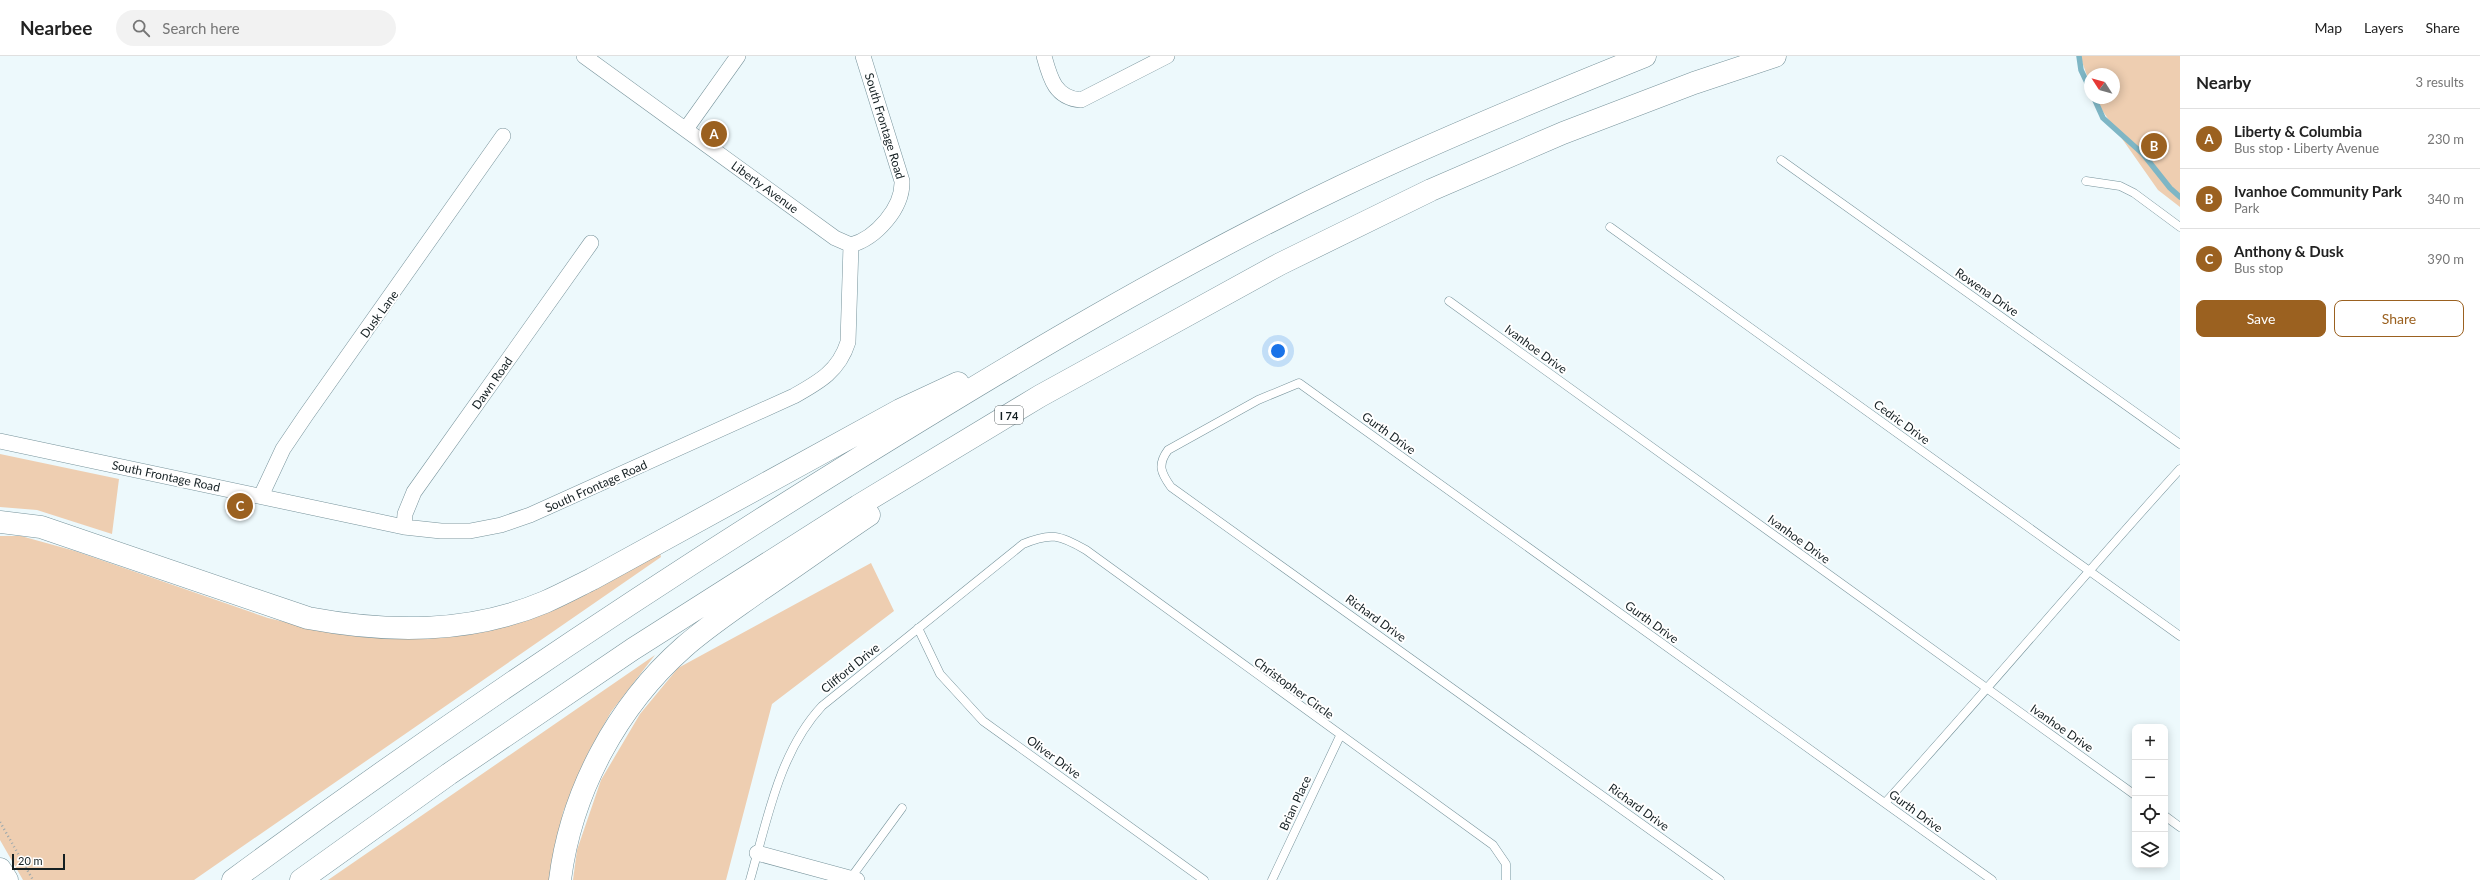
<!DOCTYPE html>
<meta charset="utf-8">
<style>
:root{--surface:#fff;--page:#f2f2f2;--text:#222;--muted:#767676;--line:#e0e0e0;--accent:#9b6120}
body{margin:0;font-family:Lato,sans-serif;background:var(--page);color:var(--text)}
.controls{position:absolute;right:12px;bottom:12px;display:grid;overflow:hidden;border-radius:8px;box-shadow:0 2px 10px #0003}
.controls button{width:36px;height:36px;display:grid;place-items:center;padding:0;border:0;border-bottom:1px solid var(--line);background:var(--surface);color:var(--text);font:20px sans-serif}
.compass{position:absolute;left:2084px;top:12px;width:36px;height:36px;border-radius:50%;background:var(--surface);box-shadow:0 2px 10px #0003;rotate:306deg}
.scale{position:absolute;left:12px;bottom:10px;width:53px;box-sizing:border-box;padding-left:4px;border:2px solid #141f22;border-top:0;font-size:11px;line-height:14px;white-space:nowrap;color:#141f22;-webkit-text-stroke:3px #fff;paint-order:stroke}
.you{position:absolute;left:1278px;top:295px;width:14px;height:14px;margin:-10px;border:3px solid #fff;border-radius:50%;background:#1a73e8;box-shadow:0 0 0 6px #1a73e833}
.badge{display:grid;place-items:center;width:26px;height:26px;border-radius:50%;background:var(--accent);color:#fff;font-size:13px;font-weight:700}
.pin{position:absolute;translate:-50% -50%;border:2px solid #fff;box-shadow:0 1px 4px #0006}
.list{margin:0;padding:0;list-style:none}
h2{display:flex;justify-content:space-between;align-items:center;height:52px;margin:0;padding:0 16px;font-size:17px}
h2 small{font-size:13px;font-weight:400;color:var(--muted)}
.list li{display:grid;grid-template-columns:26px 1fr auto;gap:12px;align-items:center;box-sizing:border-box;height:60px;padding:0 16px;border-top:1px solid var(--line)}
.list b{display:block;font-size:15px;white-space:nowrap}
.list p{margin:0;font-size:13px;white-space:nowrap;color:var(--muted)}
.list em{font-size:13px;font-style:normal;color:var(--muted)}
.actions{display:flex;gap:8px;padding:12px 16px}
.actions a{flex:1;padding:9px 0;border:1px solid var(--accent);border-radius:8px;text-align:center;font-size:14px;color:var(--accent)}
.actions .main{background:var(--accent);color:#fff}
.icon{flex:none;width:22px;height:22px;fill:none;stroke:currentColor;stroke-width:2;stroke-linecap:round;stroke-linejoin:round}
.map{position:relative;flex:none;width:2180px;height:824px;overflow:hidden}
header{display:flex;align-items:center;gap:24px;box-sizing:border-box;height:56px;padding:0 20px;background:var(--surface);border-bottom:1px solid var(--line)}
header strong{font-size:19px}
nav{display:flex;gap:22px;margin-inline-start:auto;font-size:14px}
.search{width:280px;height:36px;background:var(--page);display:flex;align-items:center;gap:10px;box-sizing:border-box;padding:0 14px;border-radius:22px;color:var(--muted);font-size:15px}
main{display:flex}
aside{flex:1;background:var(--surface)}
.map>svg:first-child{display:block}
.green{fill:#eeceb1}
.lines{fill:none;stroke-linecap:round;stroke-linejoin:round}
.stream{stroke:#7eb6c5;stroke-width:5.5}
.lane-casing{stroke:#77939b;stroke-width:9}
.street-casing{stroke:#77939b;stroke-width:16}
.primary-casing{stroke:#77939b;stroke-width:23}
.highway-casing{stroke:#77939b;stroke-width:23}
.path{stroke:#9ea9ac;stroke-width:2.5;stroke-dasharray:1 3;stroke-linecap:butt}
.lane{stroke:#fff;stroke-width:8}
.street{stroke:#fff;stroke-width:15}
.primary{stroke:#fff;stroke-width:22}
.highway{stroke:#fff;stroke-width:22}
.labels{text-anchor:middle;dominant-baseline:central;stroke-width:4;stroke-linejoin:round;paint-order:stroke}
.shield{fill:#fff;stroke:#5a6264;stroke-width:1}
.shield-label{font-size:11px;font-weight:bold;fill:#141f22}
.street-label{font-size:12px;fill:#141f22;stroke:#fff}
</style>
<header>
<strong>Nearbee</strong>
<div class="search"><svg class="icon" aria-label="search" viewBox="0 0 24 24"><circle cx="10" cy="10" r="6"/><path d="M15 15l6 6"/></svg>Search here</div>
<nav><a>Map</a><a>Layers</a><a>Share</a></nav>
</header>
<main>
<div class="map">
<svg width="2180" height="824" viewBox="0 0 2180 824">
<rect width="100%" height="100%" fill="#edf9fc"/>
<path class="green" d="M2080,0H2180V151L2158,134L2097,47L2095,42H2114V18H2090V28Z
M0,398L119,423L112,478L37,454L0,451Z
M0,480H21L75,495L268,562L332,577L373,582L456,580L660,497L661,501L194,824H23L0,784Z
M871,507L894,555L772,648L726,824H573L577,794L601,724L640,658L678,612Z
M655,599L611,656L589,695L563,756L553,824H328Z"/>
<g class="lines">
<path class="stream" d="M2079,0L2081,14L2090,33
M2094,42L2103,62L2143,98L2170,132L2180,141"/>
<defs>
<path id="lane" d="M1781,104L2180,388
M2086,125L2120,130L2134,137L2180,171
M1610,171L2180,580
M1449,245L2135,739
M918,572L940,618L983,665L1204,824
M1885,747C1985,637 2080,523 2180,413
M2165,760L2180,771
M850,823L902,752
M750,824C767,765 779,696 822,650L1023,488C1051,476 1060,479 1086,494L1493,789L1506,808V824
M1272,824L1340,680
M1720,824L1171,431C1161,417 1157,409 1168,394L1258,344L1299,327L1992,824"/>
<path id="street" d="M584,0L835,182L851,189
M1044,0C1050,22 1055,42 1081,44L1167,0
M686,73L738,0
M851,189C876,182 903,152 902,125L863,0
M0,385L404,471L441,475H470L501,469L530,459L794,340C819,326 839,315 848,286L851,189
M261,440L283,393L306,359L503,80
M404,471L405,458L414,436L591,187
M757,797L857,824"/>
<path id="primary" d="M0,813L7,824"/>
<path id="highway" d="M0,466L41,471L308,562C388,577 469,578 545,546C561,539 576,531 592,523L900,354L958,327
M233,824C434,676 641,537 854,405C1012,307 1174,210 1342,130C1441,83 1543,41 1645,0
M301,824L449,718L633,593L858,450L1040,340L1280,208L1431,134L1563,77L1694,27L1775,0
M560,824C571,736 617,650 684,591C708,570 734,553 759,535C796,510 832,484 869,459"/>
</defs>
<use href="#lane" class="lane-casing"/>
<use href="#street" class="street-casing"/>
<use href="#primary" class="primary-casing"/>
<use href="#highway" class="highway-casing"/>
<path class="path" d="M0,766L33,824"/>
<use href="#lane" class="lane"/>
<use href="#street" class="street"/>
<use href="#primary" class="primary"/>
<use href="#highway" class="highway"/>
</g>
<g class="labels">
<rect class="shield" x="995" y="350" width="28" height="18" rx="3"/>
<g class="shield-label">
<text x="1009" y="359">I 74</text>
</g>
<g class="street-label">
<text transform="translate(885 70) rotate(73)">South Frontage Road</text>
<text transform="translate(765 131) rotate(36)">Liberty Avenue</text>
<text transform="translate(1987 236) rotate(35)">Rowena Drive</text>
<text transform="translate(379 258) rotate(-54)">Dusk Lane</text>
<text transform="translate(1536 293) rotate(36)">Ivanhoe Drive</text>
<text transform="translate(492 327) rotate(-55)">Dawn Road</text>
<text transform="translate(1902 366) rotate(36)">Cedric Drive</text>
<text transform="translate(1389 377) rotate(36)">Gurth Drive</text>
<text transform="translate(166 420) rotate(12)">South Frontage Road</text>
<text transform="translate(596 430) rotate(-24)">South Frontage Road</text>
<text transform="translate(1799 483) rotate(36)">Ivanhoe Drive</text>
<text transform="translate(1376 562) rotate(36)">Richard Drive</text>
<text transform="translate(1652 566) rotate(36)">Gurth Drive</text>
<text transform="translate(850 612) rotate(-39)">Clifford Drive</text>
<text transform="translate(1294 632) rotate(36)">Christopher Circle</text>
<text transform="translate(2062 672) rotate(35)">Ivanhoe Drive</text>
<text transform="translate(1054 701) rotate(36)">Oliver Drive</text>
<text transform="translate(1295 747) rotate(-65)">Brian Place</text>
<text transform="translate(1639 751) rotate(36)">Richard Drive</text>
<text transform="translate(1916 755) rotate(36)">Gurth Drive</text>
</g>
</g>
</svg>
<div class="controls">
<button>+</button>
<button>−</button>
<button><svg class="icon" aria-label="locate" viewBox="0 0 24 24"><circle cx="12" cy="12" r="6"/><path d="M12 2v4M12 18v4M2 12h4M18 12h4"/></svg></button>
<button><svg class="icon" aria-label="layers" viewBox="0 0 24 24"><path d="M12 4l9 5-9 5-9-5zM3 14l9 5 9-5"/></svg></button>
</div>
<svg class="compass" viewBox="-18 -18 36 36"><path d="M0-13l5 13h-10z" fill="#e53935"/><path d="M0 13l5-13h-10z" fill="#767676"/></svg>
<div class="scale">20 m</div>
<div class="you"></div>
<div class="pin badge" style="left:714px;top:78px">A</div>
<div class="pin badge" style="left:2154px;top:90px">B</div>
<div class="pin badge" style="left:240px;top:450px">C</div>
</div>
<aside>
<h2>Nearby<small>3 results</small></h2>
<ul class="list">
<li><span class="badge">A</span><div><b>Liberty &amp; Columbia</b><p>Bus stop · Liberty Avenue</p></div><em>230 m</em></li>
<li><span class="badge">B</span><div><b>Ivanhoe Community Park</b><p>Park</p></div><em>340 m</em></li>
<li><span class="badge">C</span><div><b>Anthony &amp; Dusk</b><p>Bus stop</p></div><em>390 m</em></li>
</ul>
<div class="actions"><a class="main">Save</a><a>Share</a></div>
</aside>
</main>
